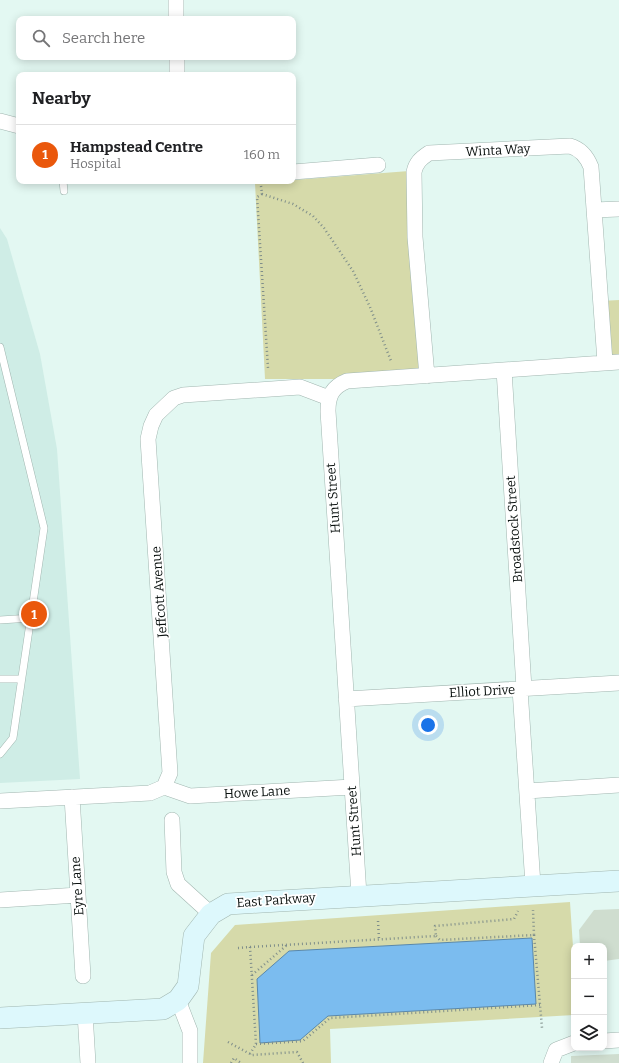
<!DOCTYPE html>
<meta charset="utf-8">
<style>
:root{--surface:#fff;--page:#f6f6f6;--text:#202124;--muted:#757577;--line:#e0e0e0;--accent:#ea580c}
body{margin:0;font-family:Bitter,serif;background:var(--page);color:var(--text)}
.controls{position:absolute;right:12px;bottom:12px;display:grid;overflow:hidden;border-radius:8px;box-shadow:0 2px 10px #0003}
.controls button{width:36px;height:36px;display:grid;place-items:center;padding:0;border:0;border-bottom:1px solid var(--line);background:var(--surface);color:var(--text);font:20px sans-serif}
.you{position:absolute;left:428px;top:725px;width:14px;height:14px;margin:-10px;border:3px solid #fff;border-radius:50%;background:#1a73e8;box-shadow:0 0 0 6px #1a73e833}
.badge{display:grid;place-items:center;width:26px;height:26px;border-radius:50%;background:var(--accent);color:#fff;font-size:13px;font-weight:700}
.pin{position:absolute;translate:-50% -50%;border:2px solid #fff;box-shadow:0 1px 4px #0006}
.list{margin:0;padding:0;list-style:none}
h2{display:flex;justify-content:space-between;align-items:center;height:52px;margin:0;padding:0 16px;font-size:17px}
h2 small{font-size:13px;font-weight:400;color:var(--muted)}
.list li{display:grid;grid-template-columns:26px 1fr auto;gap:12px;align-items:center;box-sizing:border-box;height:60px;padding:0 16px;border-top:1px solid var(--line)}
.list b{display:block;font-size:15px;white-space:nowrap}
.list p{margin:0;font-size:13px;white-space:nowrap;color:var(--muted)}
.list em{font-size:13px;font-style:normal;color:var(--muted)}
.icon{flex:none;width:22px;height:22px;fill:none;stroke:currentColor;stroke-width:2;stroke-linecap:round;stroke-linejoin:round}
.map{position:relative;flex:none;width:619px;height:1063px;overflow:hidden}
.search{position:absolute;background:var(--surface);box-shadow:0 2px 10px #0003;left:16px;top:16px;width:280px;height:44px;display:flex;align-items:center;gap:10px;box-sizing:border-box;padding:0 14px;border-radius:8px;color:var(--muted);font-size:15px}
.panel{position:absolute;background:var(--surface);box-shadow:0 2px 10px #0003;left:16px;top:72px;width:280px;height:112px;border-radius:8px}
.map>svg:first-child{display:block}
.built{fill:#cfede6}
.green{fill:#d6daaa}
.water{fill:#7bbcef;stroke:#5988ac}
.building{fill:#cfddcf}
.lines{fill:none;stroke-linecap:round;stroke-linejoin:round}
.lane-casing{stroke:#a1b6b0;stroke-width:8}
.street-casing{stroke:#a1b6b0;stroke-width:16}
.secondary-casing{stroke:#a1b6b0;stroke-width:22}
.path{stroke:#7f8e8a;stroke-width:2.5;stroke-dasharray:1 3;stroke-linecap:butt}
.lane{stroke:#fff;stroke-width:7}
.street{stroke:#fff;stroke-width:15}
.secondary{stroke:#ddf8fc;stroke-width:21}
.labels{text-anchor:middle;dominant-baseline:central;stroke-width:3.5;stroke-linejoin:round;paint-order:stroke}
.street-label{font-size:13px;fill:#09100e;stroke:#fff}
</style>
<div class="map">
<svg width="619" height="1063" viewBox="0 0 619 1063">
<rect width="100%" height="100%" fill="#e3f8f2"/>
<path class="built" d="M0,228L7,239L40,354L57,449L80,779L0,783Z"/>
<path class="green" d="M409,171L425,379H265L255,183Z
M619,300V359H605L601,301Z
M570,902L574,962V1015L330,1029L331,1063H203L211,953L235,925Z"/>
<path class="water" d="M532,938L536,1004L328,1016L300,1040L260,1043L257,979L289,951Z"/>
<path class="building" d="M619,909V959L604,961V946H580L579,930L594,910Z
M619,1054V1063H571V1056Z"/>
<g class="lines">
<defs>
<path id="lane" d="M63,181L64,191
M0,347L44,528L13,738L0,754
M0,620L31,618
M0,679H21"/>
<path id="street" d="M176,0V19
M177,57V75
M0,121L19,126
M293,172L378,165
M594,210L619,209
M504,370L524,688
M427,376L415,237L414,172C416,163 420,159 429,153L570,146C581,149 587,157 591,167L605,362
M520,689L533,885
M346,699L619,683
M164,787L190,796L352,787
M527,791L619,785
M72,797L83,976
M0,801L150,793L164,787L170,773L148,439L151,426L156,415L174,398L183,395L300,387L329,398
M172,820L174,872L178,884L211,914
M359,895L328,411C328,396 332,387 347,381L619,362
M0,900L78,895
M178,1000L190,1031V1063
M85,1013L88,1063
M604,1041L619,1040
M551,1063L556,1050L574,1043"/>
<path id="secondary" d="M0,1018L163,1009L178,1000L188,986L194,936L211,914L228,904L619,881"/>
</defs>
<use href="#lane" class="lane-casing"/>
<use href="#street" class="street-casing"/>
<use href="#secondary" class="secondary-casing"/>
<path class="path" d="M261,186L262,194L293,204L313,216L324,228L353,271L370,307L391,361
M262,194L257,197L268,368
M378,921L379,939
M534,935L542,1028
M436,936L440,940L534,935L533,910
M250,947L436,936L435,926L514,919L518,911
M238,948L250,947L256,1044L250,1054
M252,975L287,945
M228,1042L252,1055L297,1052L303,1063
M256,1044L303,1041L330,1018L540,1005
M231,1063L234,1058L241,1063"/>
<use href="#lane" class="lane"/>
<use href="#street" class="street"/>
<use href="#secondary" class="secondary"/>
</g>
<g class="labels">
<g class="street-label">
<text transform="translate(498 150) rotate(-3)">Winta Way</text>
<text transform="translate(333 498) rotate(-94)">Hunt Street</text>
<text transform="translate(514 529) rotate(-94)">Broadstock Street</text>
<text transform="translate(159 592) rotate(-94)">Jeffcott Avenue</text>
<text transform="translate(482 691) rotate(-3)">Elliot Drive</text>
<text transform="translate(257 792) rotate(-3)">Howe Lane</text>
<text transform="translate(354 821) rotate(-94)">Hunt Street</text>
<text transform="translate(77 886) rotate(-94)">Eyre Lane</text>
<text transform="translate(276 900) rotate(-4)">East Parkway</text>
</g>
</g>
</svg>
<div class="controls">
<button>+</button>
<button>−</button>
<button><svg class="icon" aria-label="layers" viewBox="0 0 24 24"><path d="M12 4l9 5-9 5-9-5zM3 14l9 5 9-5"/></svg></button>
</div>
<div class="you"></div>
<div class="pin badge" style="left:34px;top:614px">1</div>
<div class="search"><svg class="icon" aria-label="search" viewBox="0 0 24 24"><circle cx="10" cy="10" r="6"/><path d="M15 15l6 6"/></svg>Search here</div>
<section class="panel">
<h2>Nearby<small></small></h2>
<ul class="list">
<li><span class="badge">1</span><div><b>Hampstead Centre</b><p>Hospital</p></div><em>160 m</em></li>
</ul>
</section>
</div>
